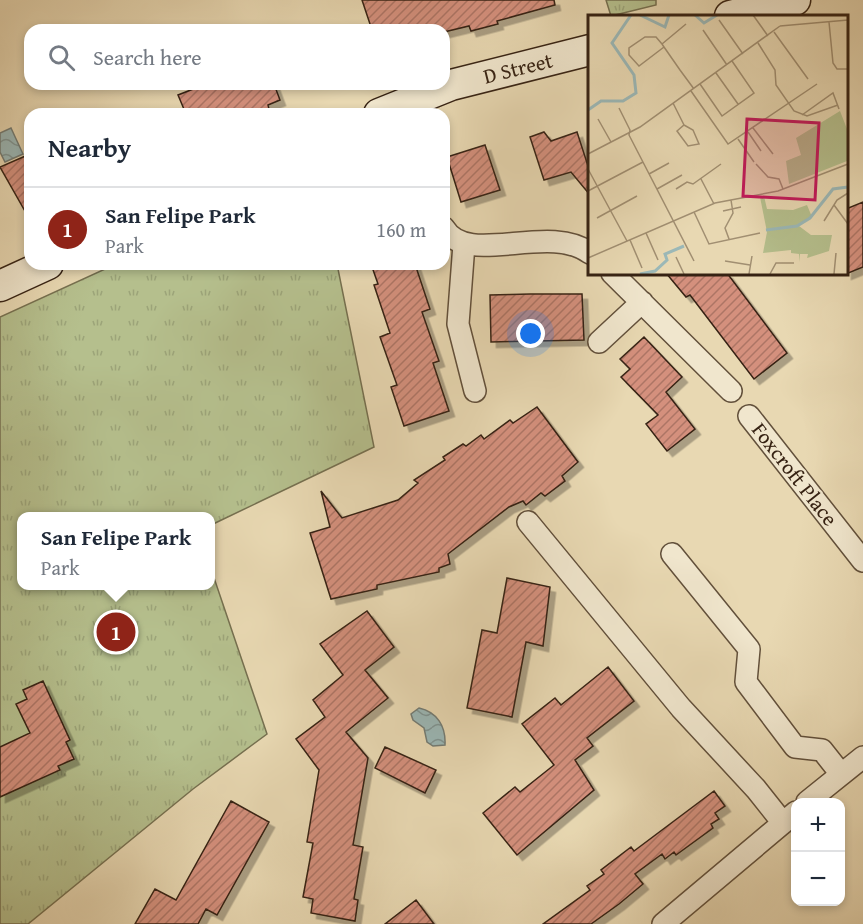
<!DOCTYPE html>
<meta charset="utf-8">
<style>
:root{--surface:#fff;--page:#f2f2f3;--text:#1f2937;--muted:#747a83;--line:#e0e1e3;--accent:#8f2418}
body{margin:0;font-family:"Gentium Book Plus",serif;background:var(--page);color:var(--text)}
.controls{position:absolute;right:18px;bottom:18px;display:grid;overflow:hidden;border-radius:12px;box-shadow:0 3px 9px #0003}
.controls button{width:54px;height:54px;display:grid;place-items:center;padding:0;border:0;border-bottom:2px solid var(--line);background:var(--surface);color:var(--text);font:30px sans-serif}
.you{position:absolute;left:531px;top:334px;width:21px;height:21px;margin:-15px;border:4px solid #fff;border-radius:50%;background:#1a73e8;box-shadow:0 0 0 9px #1a73e833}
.badge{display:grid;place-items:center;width:39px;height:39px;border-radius:50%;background:var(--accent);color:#fff;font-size:20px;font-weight:700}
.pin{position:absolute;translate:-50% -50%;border:3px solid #fff;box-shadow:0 2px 6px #0006}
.popup{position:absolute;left:17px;top:512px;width:198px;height:78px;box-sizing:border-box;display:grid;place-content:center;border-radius:12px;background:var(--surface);filter:drop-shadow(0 2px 4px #0005);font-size:20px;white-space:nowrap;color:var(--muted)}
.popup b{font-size:22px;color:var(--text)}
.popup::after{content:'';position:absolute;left:50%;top:100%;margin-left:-12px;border:12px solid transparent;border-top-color:var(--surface)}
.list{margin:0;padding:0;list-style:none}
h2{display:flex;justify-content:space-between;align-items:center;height:78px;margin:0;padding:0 24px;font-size:26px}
h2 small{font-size:20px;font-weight:400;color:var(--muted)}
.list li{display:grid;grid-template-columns:39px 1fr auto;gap:18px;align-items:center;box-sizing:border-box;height:84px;padding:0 24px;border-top:2px solid var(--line)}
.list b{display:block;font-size:22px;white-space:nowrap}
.list p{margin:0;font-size:20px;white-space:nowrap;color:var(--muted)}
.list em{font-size:20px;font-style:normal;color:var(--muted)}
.icon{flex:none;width:33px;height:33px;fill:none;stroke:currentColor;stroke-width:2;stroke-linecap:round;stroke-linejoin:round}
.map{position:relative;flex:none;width:863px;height:924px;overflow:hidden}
.search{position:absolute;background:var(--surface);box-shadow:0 3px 9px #0003;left:24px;top:24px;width:426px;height:66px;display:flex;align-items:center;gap:15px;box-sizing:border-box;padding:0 21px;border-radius:18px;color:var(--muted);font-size:22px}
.panel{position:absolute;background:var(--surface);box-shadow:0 3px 9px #0003;left:24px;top:108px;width:426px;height:162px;border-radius:18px}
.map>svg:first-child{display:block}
.grass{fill:url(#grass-tufts);stroke:#767050;stroke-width:1.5}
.water{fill:url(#water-waves);stroke:#737c75;stroke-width:1.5}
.building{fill:url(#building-hatch);stroke:#362213;stroke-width:1.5;filter:url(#shadow)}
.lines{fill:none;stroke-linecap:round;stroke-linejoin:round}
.street-casing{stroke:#62503b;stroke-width:24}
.secondary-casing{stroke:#362213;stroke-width:33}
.street{stroke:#f0e6cd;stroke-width:21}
.secondary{stroke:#f0e6cd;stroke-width:30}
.labels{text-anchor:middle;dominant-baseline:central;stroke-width:4.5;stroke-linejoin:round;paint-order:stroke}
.street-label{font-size:21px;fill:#362213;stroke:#f0e6cd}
.inset-river{fill:none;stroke:#9bb8b7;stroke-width:3}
.inset-road{fill:none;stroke:#a18f72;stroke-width:1.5}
.view{fill:#c2185b;fill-opacity:0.15;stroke:#c2185b;stroke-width:3}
.inset-edge{fill:none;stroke:#362213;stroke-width:3}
</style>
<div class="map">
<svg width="863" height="924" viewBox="0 0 863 924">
<defs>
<pattern id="grass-tufts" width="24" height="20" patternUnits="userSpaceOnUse" patternTransform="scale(1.5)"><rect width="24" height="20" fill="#b5bf8d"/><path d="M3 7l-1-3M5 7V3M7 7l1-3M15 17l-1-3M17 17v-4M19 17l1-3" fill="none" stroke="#9ca479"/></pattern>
<pattern id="water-waves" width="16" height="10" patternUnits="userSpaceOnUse" patternTransform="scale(1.5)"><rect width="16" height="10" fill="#9bb8b7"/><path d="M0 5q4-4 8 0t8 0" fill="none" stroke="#7f9594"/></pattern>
<pattern id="building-hatch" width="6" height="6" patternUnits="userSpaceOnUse" patternTransform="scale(1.5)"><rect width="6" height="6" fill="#d4907d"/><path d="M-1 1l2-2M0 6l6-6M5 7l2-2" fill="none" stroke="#ad7565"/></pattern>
<filter id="shadow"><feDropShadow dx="5.5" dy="5.5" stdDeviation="0" flood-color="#0004"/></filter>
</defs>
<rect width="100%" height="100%" fill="#e8d8b2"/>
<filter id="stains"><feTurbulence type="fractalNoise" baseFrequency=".00333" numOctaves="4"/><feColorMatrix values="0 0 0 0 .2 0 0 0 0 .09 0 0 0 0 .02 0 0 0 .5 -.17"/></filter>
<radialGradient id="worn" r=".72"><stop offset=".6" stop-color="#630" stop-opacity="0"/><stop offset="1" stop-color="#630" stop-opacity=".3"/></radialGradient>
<path class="grass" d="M606,0H656V5L611,16Z
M116,264H337L374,447L211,525L210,516H21V586H210L211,569L267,734L193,789L28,924H0V317Z"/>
<path class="water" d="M11,128L23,154L5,162L0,152V133Z
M419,708C437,712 446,726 445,745L433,746L427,742L424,728L413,720L411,714Z"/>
<path class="building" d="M362,0H554L555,5L497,21L498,24L471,31L469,26L444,32V30H372Z
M206,84H274L280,100L268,105L269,109L258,114H186L178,95Z
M544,132L551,141L577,132L590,172V195L571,172L544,180L530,137Z
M485,145L500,190L461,202L447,157Z
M30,154V220L0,167Z
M863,202V267L846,274V209Z
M371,264H415L430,309L422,312L439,361L433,363L449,411L404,426L391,387L397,385L380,337L390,333L374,285L378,284Z
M666,273H727L787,353L754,379L690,295L686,297Z
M530,294H582L584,340L491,342L490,295Z
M644,337L682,377L666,392L695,429L667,451L646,424L658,415L621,377L630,369L620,359Z
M537,407L578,462L562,476L565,481L545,496L541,493L526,505L523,501L509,507L448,554L450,564L439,568V572L377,585V589L331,599L310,533L330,527L321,491L342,518L398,500L418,483L414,480L445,460L443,457L463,444L466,446L481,435L484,439L510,420L513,423Z
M507,578L550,587L543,646L526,642L512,717L467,708L482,630L497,633Z
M367,611L394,647L365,670L388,698L346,732L368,758L353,845L363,847L354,899L358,900L355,921L311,913L313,899L303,897L313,843L307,842L319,770L296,739L325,717L313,700L343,675L320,644Z
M608,667L634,701L587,738L593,746L575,760L594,790L517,855L483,813L515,787L520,792L554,765L522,724L555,698L561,705Z
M43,681L70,740L66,742L74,759L58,766L60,770L0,797V747L30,733L16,704L27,699L23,690Z
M385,747L436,770L425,793L375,768Z
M714,791L725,806L715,813L719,819L711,824L713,828L676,855L674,852L665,859L662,854L635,874L643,884L619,904L591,924H543L590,890L587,886L604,874L601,870L631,847L634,851Z
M231,801L269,822L217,915L206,909L198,924H135L155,889L176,900Z
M416,900L434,924H385Z"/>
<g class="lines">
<defs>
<path id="street" d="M444,228C467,268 548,222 590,253
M464,244L458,324L475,391
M612,273L731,391
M599,342L642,302
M749,416L863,561
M528,522L681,708L756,789L783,823
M672,554L749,649L746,682L795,747L822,750L841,774
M807,802L863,757
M663,924L796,812"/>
<path id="secondary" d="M730,16L795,0
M379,114L451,85L590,50
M0,286L48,264"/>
</defs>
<use href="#street" class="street-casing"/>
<use href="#secondary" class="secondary-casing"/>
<use href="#street" class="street"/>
<use href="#secondary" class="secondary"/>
</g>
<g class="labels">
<g class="street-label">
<text transform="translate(518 68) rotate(-14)">D Street</text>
<text transform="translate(795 474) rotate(52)">Foxcroft Place</text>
</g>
</g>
<g transform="translate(588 15)">
<rect width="260" height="260" fill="#e8d8b2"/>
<path d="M252,96L259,114V146L201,169L198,146L213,140L208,123ZM176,181L179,194L205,195L219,190L224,202L211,211L223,220H244L241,236L219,243L220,239H212L211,247V239L203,238V235L175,238L179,217L172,182Z" fill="#b5bf8d"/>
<path class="inset-river" d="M52,0L77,12L81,0M107,0L116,8L129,0M0,95L13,86H35L48,78L46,60L24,28L43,0M178,215L209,211L222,203L245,174L260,172M52,259L67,256L79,245L77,239L96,231"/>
<path class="inset-road" d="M165,0L180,21M131,5L155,39M241,7L245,48L249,54H260M192,11L260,5M115,15L139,50M186,17L220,64M170,28L187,55L188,70L206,96L219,101L250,90M74,29L98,9M76,32L51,51L41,40V33L57,22H68L74,29L76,32L92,55L106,74M128,58L150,89M112,69L134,101L166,78L144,46M103,76L140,129L229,69M85,88L96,110M31,93L42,115L41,120L106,246M214,100L245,78L251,94M10,104L23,127M96,110L105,115L111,129L100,131L89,116ZM165,113L185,139M160,117L173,136M150,124L166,147M0,139L52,112L192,11M168,149L180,162L191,164L195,174M0,154L39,226M61,159L81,148M113,164L126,189M69,174L94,160M88,174L99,167L105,169L133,149M0,176L55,147M246,190L260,209M135,196L153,192M106,197L121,229L172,218M9,203L49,181M236,206L249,185L260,178M58,218L70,245M141,224L137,213L145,198L143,185M42,225L54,253M88,242L96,259M0,243L127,188L190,176L260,149M137,246L162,250M161,259L164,241M182,259L188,248H206M246,259L248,238"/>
<path class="view" d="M159,104L231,108L227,185L155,181Z"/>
<rect width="260" height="260" class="inset-edge"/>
</g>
<rect width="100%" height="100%" filter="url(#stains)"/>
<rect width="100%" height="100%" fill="url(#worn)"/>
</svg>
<div class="controls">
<button>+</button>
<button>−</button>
</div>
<div class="you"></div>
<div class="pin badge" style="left:116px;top:632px">1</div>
<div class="popup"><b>San Felipe Park</b>Park</div>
<div class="search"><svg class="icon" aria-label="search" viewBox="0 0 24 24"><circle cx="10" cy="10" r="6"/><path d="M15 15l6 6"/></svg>Search here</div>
<section class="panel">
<h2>Nearby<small></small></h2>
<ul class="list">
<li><span class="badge">1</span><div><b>San Felipe Park</b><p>Park</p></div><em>160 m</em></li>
</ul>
</section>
</div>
